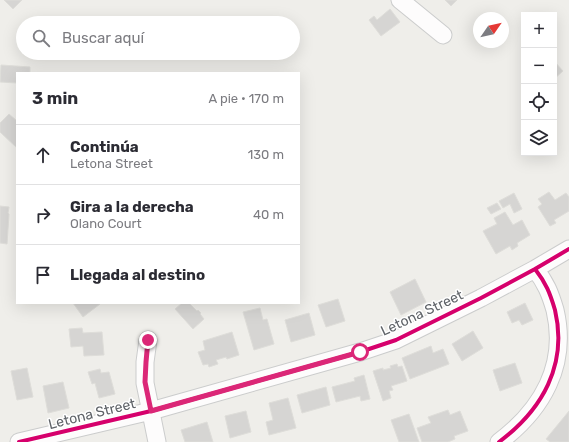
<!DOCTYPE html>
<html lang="es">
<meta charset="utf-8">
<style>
:root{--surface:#fff;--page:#f2f2f3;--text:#2b2b33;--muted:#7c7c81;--line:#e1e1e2}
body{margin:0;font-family:Rubik,sans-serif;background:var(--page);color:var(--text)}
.controls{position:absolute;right:12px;top:12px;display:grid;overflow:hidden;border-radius:0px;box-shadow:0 4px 16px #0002}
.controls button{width:36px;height:36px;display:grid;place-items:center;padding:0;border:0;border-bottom:1px solid var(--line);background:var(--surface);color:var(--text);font:20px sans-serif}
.compass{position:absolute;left:473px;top:12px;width:36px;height:36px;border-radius:50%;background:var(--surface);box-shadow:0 4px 16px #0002;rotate:56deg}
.stop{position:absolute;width:12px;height:12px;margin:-9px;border:3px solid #db2777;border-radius:50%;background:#fff}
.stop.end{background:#db2777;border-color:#fff;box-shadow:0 1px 4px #0008}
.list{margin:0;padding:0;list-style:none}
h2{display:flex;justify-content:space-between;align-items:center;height:52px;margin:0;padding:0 16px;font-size:17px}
h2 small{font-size:13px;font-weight:400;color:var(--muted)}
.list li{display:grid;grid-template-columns:26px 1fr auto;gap:12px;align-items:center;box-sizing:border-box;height:60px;padding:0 16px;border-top:1px solid var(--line)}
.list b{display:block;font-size:15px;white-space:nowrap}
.list p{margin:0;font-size:13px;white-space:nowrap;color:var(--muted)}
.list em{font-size:13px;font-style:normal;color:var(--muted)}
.icon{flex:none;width:22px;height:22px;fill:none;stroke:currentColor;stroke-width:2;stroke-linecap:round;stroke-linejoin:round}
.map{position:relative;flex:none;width:569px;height:442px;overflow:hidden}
.search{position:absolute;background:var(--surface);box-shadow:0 4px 16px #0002;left:16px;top:16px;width:284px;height:44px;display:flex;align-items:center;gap:10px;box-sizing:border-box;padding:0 14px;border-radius:22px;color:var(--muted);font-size:15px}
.panel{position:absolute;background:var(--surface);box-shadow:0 4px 16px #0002;left:16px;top:72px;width:284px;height:232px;border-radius:0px}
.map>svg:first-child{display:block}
.building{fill:#d6d5d3;stroke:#deddd9}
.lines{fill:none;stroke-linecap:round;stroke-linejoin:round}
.minor-casing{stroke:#cbcccc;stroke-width:19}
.minor{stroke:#fdfcfc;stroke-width:17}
.cycleway-casing{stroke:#fff;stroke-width:6}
.cycleway{stroke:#d6006c;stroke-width:4}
.route{stroke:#db2777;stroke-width:5}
.labels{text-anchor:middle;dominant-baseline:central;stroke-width:3;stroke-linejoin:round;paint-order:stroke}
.street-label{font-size:14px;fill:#5f6368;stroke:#fff}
</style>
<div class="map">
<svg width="569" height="442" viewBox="0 0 569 442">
<rect width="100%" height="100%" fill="#efeeea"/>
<path class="building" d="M4,0H22L13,9Z
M445,0H457L451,6Z
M390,9L400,22L381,36L369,20L374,16L377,20Z
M554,61L563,71L554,79Z
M1,65L30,67V73H17V83L0,82Z
M9,114L17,121V148L0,132V123Z
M549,192L555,200L566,193L569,197V211L554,220L556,223L550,226L538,207L542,204L538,199Z
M514,193L522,209L514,213L510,204L503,208L499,201Z
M497,203L501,209L491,214L487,208Z
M0,206L9,207L8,213L9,214L7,244L0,243Z
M505,212L513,225L522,220L530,235L517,243L518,246L512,250L510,246L496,254L483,231L497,224L494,218Z
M415,279L426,302L401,315L390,292Z
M338,299L345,321L326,327L318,305Z
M73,303H100V304L83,317Z
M182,303H189L197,311L198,310L201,313L200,314L204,319L193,329L175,309Z
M525,303L533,320L522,325L519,320L512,323L507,312Z
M260,308L263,320L267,319L274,344L254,350L243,312Z
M309,313L315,335L291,342L285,320Z
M82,328L83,333L102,332L104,355L84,356L83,346L71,347L69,329Z
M473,331L483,348L462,361L452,344Z
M232,332L239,355L227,359L226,357L216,360L218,364L209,367L208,364L203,365L198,352L205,350L203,341Z
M431,346L433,353L443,349L449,364L410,379L402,358Z
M515,363L522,383L500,391L493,370Z
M397,364L398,367L402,366L407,381L391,386L393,390L389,391L391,398L383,401L373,371L383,368V370L391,368L390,366Z
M27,368L33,397L17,400L11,371Z
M100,369L101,373L109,372L115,394L99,398L95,383L92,384L88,372Z
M364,375L370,399L361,401L360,396L336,402L332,387L355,381L354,378Z
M63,382L69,408L48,413L43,386Z
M326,387L330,405L302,413L297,395Z
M288,398L296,428L269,435L266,422L273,420L269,403Z
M448,410L450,415L460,411L468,431L454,436L455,439L448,442H422L417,428L431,423L428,417Z
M246,411L251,432L230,438L225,416Z
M569,411V442H550L546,439Z
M409,414L419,442H399L391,420Z
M207,422L213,442H185L181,430Z"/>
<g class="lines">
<defs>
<path id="minor" d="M400,0L443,35
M148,340L145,362V383L157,442
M19,442L151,411L360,352L396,340L481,298L535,269L569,249
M499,442C542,410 568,365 555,310C550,293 546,283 535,269"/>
</defs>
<use href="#minor" class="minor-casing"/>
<use href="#minor" class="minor"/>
<defs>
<path id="cycleway" d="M19,442L151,411L360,352L396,340L481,298L535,269L569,249
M499,442C542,410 568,365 555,310C550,293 546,283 535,269"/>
</defs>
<use href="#cycleway" class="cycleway-casing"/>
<use href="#cycleway" class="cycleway"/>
</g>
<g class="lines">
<path class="route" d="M148,340L146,362L145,382L151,411L360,352"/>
</g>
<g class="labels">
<g class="street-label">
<text transform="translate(422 313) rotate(-25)">Letona Street</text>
<text transform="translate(92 414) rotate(-14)">Letona Street</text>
</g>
</g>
</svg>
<div class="controls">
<button>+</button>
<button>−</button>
<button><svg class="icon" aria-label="locate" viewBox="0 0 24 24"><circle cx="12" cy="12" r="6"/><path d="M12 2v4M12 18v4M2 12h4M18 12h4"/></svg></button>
<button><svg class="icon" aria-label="layers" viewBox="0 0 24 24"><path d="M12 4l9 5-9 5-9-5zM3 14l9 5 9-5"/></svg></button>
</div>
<svg class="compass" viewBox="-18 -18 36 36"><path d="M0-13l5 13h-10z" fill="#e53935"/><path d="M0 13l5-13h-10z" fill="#7c7c81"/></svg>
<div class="stop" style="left:360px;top:352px"></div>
<div class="stop end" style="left:148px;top:340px"></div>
<div class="search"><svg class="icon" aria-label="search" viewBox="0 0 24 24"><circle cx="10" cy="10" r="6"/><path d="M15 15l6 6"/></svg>Buscar aquí</div>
<section class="panel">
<h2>3 min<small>A pie · 170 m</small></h2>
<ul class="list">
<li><svg class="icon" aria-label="ahead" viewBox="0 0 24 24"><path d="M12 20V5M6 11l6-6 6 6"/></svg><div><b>Continúa</b><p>Letona Street</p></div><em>130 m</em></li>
<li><svg class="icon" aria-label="right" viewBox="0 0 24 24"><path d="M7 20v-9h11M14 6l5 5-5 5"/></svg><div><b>Gira a la derecha</b><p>Olano Court</p></div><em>40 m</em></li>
<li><svg class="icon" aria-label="arrive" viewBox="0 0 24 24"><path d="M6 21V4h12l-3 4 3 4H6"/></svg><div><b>Llegada al destino</b></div></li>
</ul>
</section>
</div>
